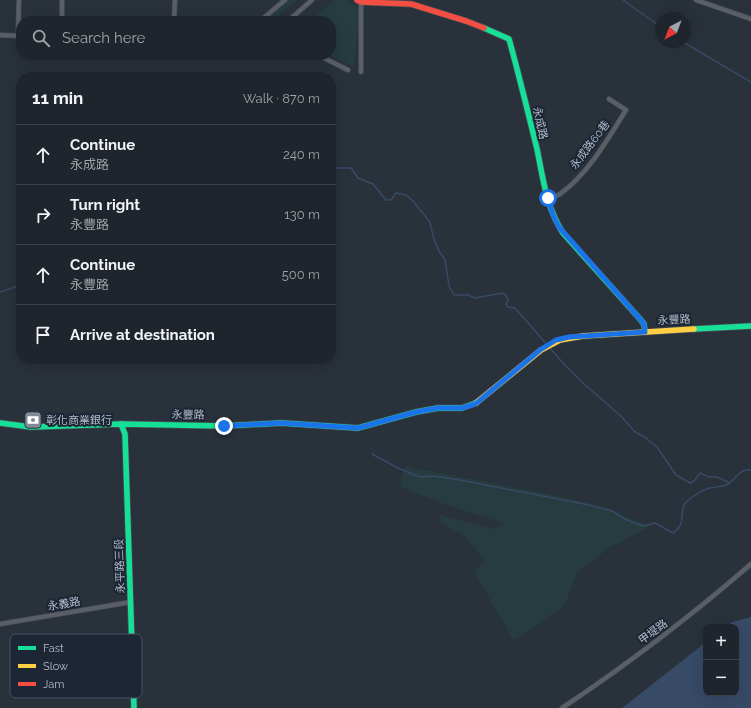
<!DOCTYPE html>
<meta charset="utf-8">
<style>
:root{--surface:#1f252c;--page:#272d34;--text:#f1f3f6;--muted:#a1a5a9;--line:#3c4248}
body{margin:0;font-family:Raleway,"Noto Sans TC",sans-serif;background:var(--page);color:var(--text)}
.controls{position:absolute;right:12px;bottom:12px;display:grid;overflow:hidden;border-radius:8px;box-shadow:0 4px 16px #0002}
.controls button{width:36px;height:36px;display:grid;place-items:center;padding:0;border:0;border-bottom:1px solid var(--line);background:var(--surface);color:var(--text);font:20px sans-serif}
.compass{position:absolute;left:655px;top:12px;width:36px;height:36px;border-radius:50%;background:var(--surface);box-shadow:0 4px 16px #0002;rotate:222deg}
.stop{position:absolute;width:12px;height:12px;margin:-9px;border:3px solid #1a73e8;border-radius:50%;background:#fff}
.stop.end{background:#1a73e8;border-color:#fff;box-shadow:0 1px 4px #0008}
.list{margin:0;padding:0;list-style:none}
h2{display:flex;justify-content:space-between;align-items:center;height:52px;margin:0;padding:0 16px;font-size:17px}
h2 small{font-size:13px;font-weight:400;color:var(--muted)}
.list li{display:grid;grid-template-columns:26px 1fr auto;gap:12px;align-items:center;box-sizing:border-box;height:60px;padding:0 16px;border-top:1px solid var(--line)}
.list b{display:block;font-size:15px;white-space:nowrap}
.list p{margin:0;font-size:13px;white-space:nowrap;color:var(--muted)}
.list em{font-size:13px;font-style:normal;color:var(--muted)}
.icon{flex:none;width:22px;height:22px;fill:none;stroke:currentColor;stroke-width:2;stroke-linecap:round;stroke-linejoin:round}
.map{position:relative;flex:none;width:751px;height:708px;overflow:hidden}
.search{position:absolute;background:var(--surface);box-shadow:0 4px 16px #0002;left:16px;top:16px;width:320px;height:44px;display:flex;align-items:center;gap:10px;box-sizing:border-box;padding:0 14px;border-radius:16px;color:var(--muted);font-size:15px}
.panel{position:absolute;background:var(--surface);box-shadow:0 4px 16px #0002;left:16px;top:72px;width:320px;height:292px;border-radius:16px}
.map>svg:first-child{display:block}
.green{fill:#263c40}
.water{fill:#374a66}
.lines{fill:none;stroke-linecap:round;stroke-linejoin:round}
.stream{stroke:#374a66;stroke-width:1.5}
.street-casing{stroke:#484d54;stroke-width:5.5}
.fast-casing{stroke:#484d54;stroke-width:7}
.slow-casing{stroke:#484d54;stroke-width:7}
.jam-casing{stroke:#484d54;stroke-width:7}
.street{stroke:#5a5f67;stroke-width:4}
.fast{stroke:#16e098;stroke-width:5.5}
.slow{stroke:#ffcf43;stroke-width:5.5}
.jam{stroke:#f24e42;stroke-width:5.5}
.route{stroke:#1a73e8;stroke-width:5}
.labels{text-anchor:middle;dominant-baseline:central;stroke-width:4;stroke-linejoin:round;paint-order:stroke}
.street-label{font-size:11px;fill:#b4bcca;stroke:#1c2635}
.poi-label{font-size:11px;fill:#b4bcca;stroke:#1c2635;text-anchor:start}
.key{fill:#1c2635;stroke:#4a5362;stroke-width:1}
.key-label{font-size:11px;fill:#b4bcca}
</style>
<div class="map">
<svg width="751" height="708" viewBox="0 0 751 708">
<rect width="100%" height="100%" fill="#29313a"/>
<path class="green" d="M286,0H297L271,21H262Z
M335,0H347L360,9L354,67L329,55H331V21H310Z
M405,466L553,495L607,508L629,518L651,526L609,548L577,573L565,605L514,641L474,572L485,561L466,537L442,523L440,515L493,529L503,523C468,512 433,502 400,486Z"/>
<path class="water" d="M751,617V708H622L706,642V693H736V627H726L732,622Z"/>
<g class="lines">
<path class="stream" d="M623,0L661,27
M683,42L751,82
M331,167L333,168H351L358,178L373,184L386,200H391L396,193L406,195L413,201L430,222L433,236L439,251L445,260L449,286L454,295H468L475,298L497,294L502,293L506,295L508,300L506,304L508,307L515,308L563,363L583,383L622,417L634,431L646,438L657,447L676,475L690,483L694,481L700,473L709,477H717L730,483
M0,292L21,285
M372,454L400,469L420,477L434,476L460,480L589,505L612,511L627,520L643,526L655,523L673,533C686,524 680,515 684,505C687,499 704,489 710,488C716,487 722,487 728,484C737,479 739,468 751,470"/>
<defs>
<path id="street" d="M696,0L751,19
M62,21V0
M174,21L175,0
M260,21L285,0
M288,21L312,0
M0,35L21,36
M18,35L19,0
M318,55L348,70
M361,72V2
M548,198C552,197 557,196 560,194C588,174 608,139 626,110L609,99
M0,624L131,602
M562,708C628,664 691,616 751,564"/>
<path id="fast" d="M484,28L509,39C519,75 528,112 537,149C543,178 546,207 563,233L640,319L644,324L645,332
M694,329L751,326
M0,423L31,427L121,424L224,426L281,423L358,428L416,412L438,408H462L476,403
M121,424L125,434L134,708"/>
<path id="slow" d="M476,403L541,350L560,340L583,336L694,329"/>
<path id="jam" d="M357,0L361,2L411,4L466,21L484,28"/>
</defs>
<use href="#street" class="street-casing"/>
<use href="#fast" class="fast-casing"/>
<use href="#slow" class="slow-casing"/>
<use href="#jam" class="jam-casing"/>
<use href="#street" class="street"/>
<use href="#fast" class="fast"/>
<use href="#slow" class="slow"/>
<use href="#jam" class="jam"/>
</g>
<g class="lines">
<path class="route" d="M224,426L281,423L358,428L416,412L438,408H462L475,404L479,401L540,350L556,340L569,337L645,332L644,324L640,319L559,227L553,215L548,198"/>
</g>
<defs>
<symbol id="bank-square" viewBox="-11 -11 22 22"><rect x="-9" y="-9" width="18" height="18" rx="4" fill="#838b98" stroke="#1c2635"/><path d="M-6-4H6V4H-6ZM0-2.3a2.3 2.3 0 1 0 0 4.6a2.3 2.3 0 1 0 0-4.6Z" fill="#fff"/></symbol>
</defs>
<g fill-rule="evenodd">
<use href="#bank-square" x="23" y="410" width="20" height="20"/>
</g>
<g class="labels">
<g class="street-label">
<text transform="translate(540 123) rotate(77)">永成路</text>
<text transform="translate(590 145) rotate(-53)">永成路60巷</text>
<text transform="translate(674 320) rotate(-3)">永豐路</text>
<text transform="translate(188 415) rotate(1)">永豐路</text>
<text transform="translate(120 566) rotate(-92)">永平路三段</text>
<text transform="translate(64 604) rotate(-10)">永義路</text>
<text transform="translate(653 632) rotate(-37)">甲堤路</text>
</g>
<g class="poi-label">
<text x="46" y="420">彰化商業銀行</text>
</g>
</g>
<rect x="10" y="634" width="132" height="64" rx="6" class="key"/>
<rect x="18" y="646" width="18" height="4" fill="#16e098"/>
<rect x="18" y="664" width="18" height="4" fill="#ffcf43"/>
<rect x="18" y="682" width="18" height="4" fill="#f24e42"/>
<g class="key-label">
<text x="43" y="652">Fast</text>
<text x="43" y="670">Slow</text>
<text x="43" y="688">Jam</text>
</g>
</svg>
<div class="controls">
<button>+</button>
<button>−</button>
</div>
<svg class="compass" viewBox="-18 -18 36 36"><path d="M0-13l5 13h-10z" fill="#e53935"/><path d="M0 13l5-13h-10z" fill="#a1a5a9"/></svg>
<div class="stop" style="left:548px;top:198px"></div>
<div class="stop end" style="left:224px;top:426px"></div>
<div class="search"><svg class="icon" aria-label="search" viewBox="0 0 24 24"><circle cx="10" cy="10" r="6"/><path d="M15 15l6 6"/></svg>Search here</div>
<section class="panel">
<h2>11 min<small>Walk · 870 m</small></h2>
<ul class="list">
<li><svg class="icon" aria-label="ahead" viewBox="0 0 24 24"><path d="M12 20V5M6 11l6-6 6 6"/></svg><div><b>Continue</b><p>永成路</p></div><em>240 m</em></li>
<li><svg class="icon" aria-label="right" viewBox="0 0 24 24"><path d="M7 20v-9h11M14 6l5 5-5 5"/></svg><div><b>Turn right</b><p>永豐路</p></div><em>130 m</em></li>
<li><svg class="icon" aria-label="ahead" viewBox="0 0 24 24"><path d="M12 20V5M6 11l6-6 6 6"/></svg><div><b>Continue</b><p>永豐路</p></div><em>500 m</em></li>
<li><svg class="icon" aria-label="arrive" viewBox="0 0 24 24"><path d="M6 21V4h12l-3 4 3 4H6"/></svg><div><b>Arrive at destination</b></div></li>
</ul>
</section>
</div>
